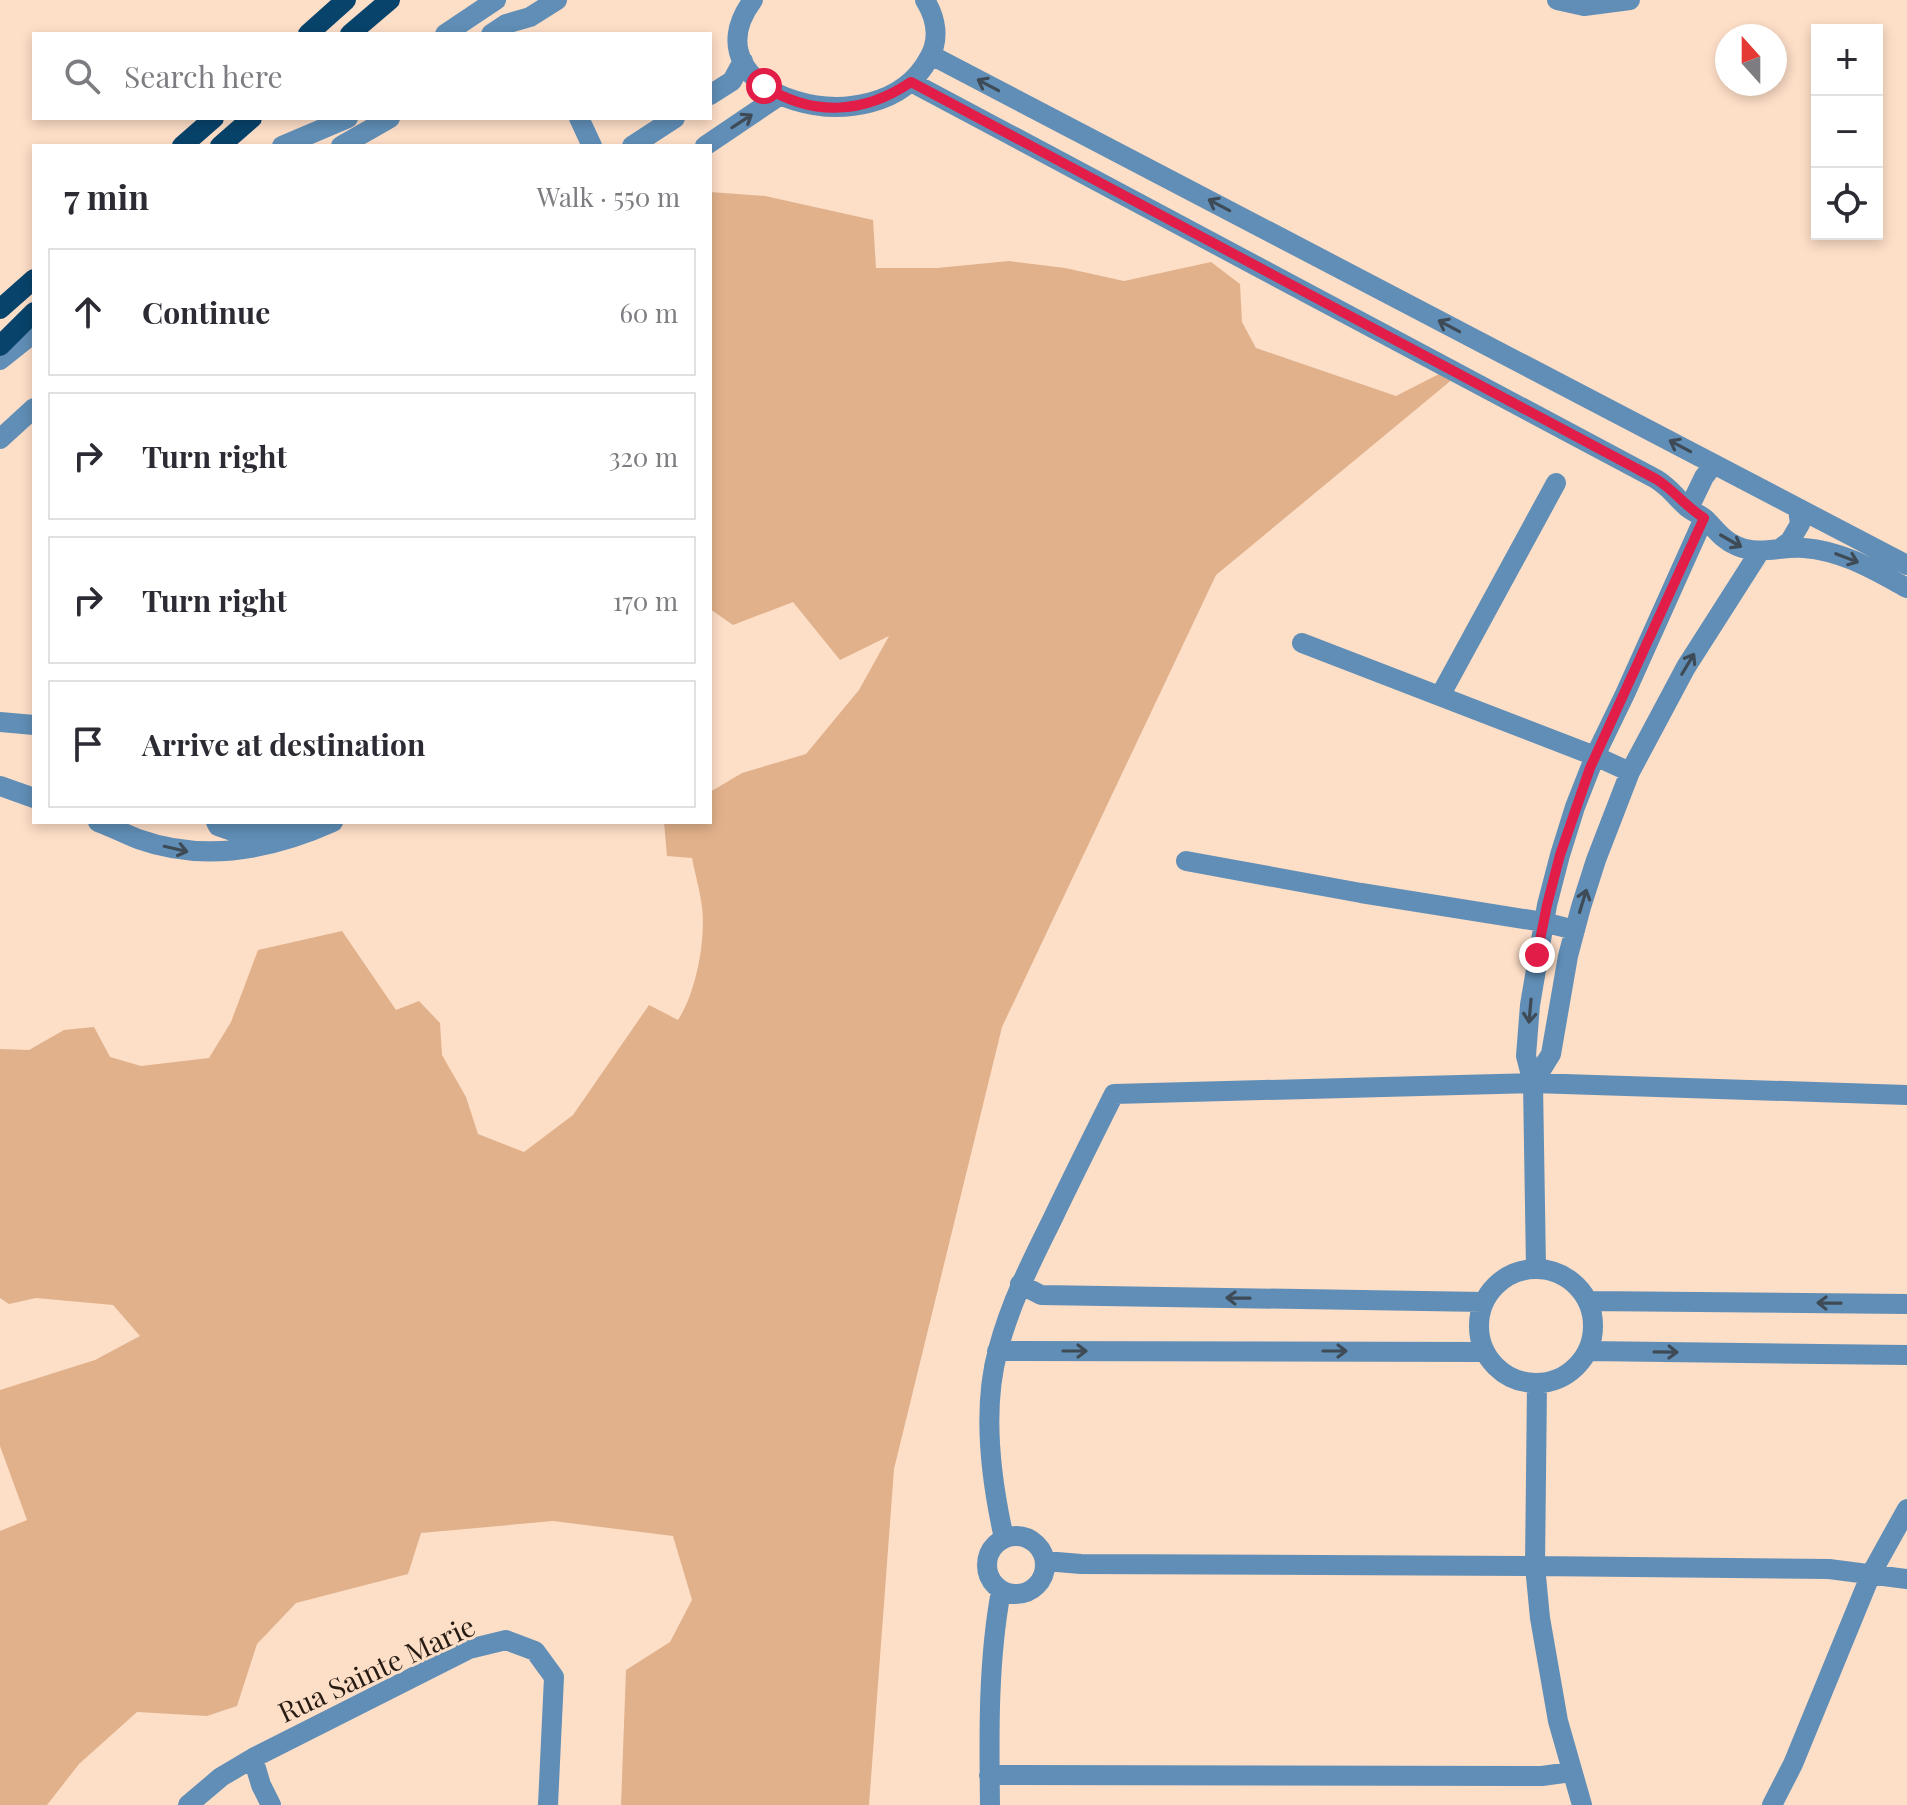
<!DOCTYPE html>
<meta charset="utf-8">
<style>
:root{--surface:#fff;--page:#f7f7f7;--text:#2b2b33;--muted:#7c7c81;--line:#e1e1e2}
body{margin:0;font-family:"Playfair Display",serif;background:var(--page);color:var(--text)}
.controls{position:absolute;right:24px;top:24px;display:grid;overflow:hidden;border-radius:0px;box-shadow:0 4px 12px #0003}
.controls button{width:72px;height:72px;display:grid;place-items:center;padding:0;border:0;border-bottom:2px solid var(--line);background:var(--surface);color:var(--text);font:40px sans-serif}
.compass{position:absolute;left:1715px;top:24px;width:72px;height:72px;border-radius:50%;background:var(--surface);box-shadow:0 4px 12px #0003;rotate:339deg}
.stop{position:absolute;width:24px;height:24px;margin:-18px;border:6px solid #e11d48;border-radius:50%;background:#fff}
.stop.end{background:#e11d48;border-color:#fff;box-shadow:0 2px 8px #0008}
.list{margin:0;padding:0;list-style:none}
h2{display:flex;justify-content:space-between;align-items:center;height:104px;margin:0;padding:0 32px;font-size:34px}
h2 small{font-size:26px;font-weight:400;color:var(--muted)}
.list li{display:grid;grid-template-columns:52px 1fr auto;gap:24px;align-items:center;box-sizing:border-box;height:128px;margin:0 16px 16px;padding:0 16px;border:2px solid var(--line);border-radius:0px}
.list b{display:block;font-size:30px;white-space:nowrap}
.list em{font-size:26px;font-style:normal;color:var(--muted)}
.icon{flex:none;width:44px;height:44px;fill:none;stroke:currentColor;stroke-width:2;stroke-linecap:round;stroke-linejoin:round}
.map{position:relative;flex:none;width:1907px;height:1805px;overflow:hidden}
.search{position:absolute;background:var(--surface);box-shadow:0 4px 12px #0003;left:32px;top:32px;width:680px;height:88px;display:flex;align-items:center;gap:20px;box-sizing:border-box;padding:0 28px;border-radius:0px;color:var(--muted);font-size:30px}
.panel{position:absolute;background:var(--surface);box-shadow:0 4px 12px #0003;left:32px;top:144px;width:680px;height:680px;border-radius:0px}
.map>svg:first-child{display:block}
.green{fill:#e1b18b}
.lines{fill:none;stroke-linecap:round;stroke-linejoin:round}
.minor{stroke:#608eb6;stroke-width:20}
.major{stroke:#08436b;stroke-width:20}
.oneway{stroke:#3e4a55}
.route{stroke:#e11d48;stroke-width:10}
.labels{text-anchor:middle;dominant-baseline:central;stroke-width:6;stroke-linejoin:round;paint-order:stroke}
.street-label{font-size:28px;fill:#271c14;stroke:#fddec7}
</style>
<div class="map">
<svg width="1907" height="1805" viewBox="0 0 1907 1805">
<rect width="100%" height="100%" fill="#fddec7"/>
<path class="green" d="M710,192L765,196L873,220L876,268H937L1009,261L1065,268L1124,281L1211,262L1240,284L1242,322L1256,348L1396,396L1443,372L1454,378L1216,575L1002,1027L894,1469L869,1805H621L626,1670L670,1642L692,1600L673,1536L553,1521L421,1533L408,1574L296,1603L257,1644L237,1706L207,1716L137,1712L79,1764L47,1805H0V1531L27,1520L0,1446V1390L95,1360L140,1336L113,1305L36,1298L9,1304L0,1298V1049L29,1050L64,1030L94,1027L110,1057L141,1066L209,1058L231,1022L258,950L342,931L396,1010L419,1001L440,1023L442,1055L466,1097L478,1134L524,1152L573,1115L649,1005L678,1020C696,993 706,940 702,907C700,890 695,874 692,858L667,856L664,822H710V792L742,773L806,754L859,690L889,636L840,660L793,602L733,625L710,609Z"/>
<g class="lines">
<path class="minor" d="M753,0C681,96 879,153 929,58C940,39 936,18 925,0
M1557,0L1584,6L1630,0
M445,34L496,0
M491,34L506,24L530,17L557,0
M931,55L1907,565
M911,82L1656,479C1672,489 1675,497 1688,508C1693,512 1699,514 1704,518C1715,528 1722,540 1737,546C1759,556 1781,546 1804,548C1843,551 1874,570 1907,588
M710,95L732,81L743,61
M579,118L592,146
M282,146L348,118
M341,146L390,118
M632,146L675,118
M705,146L779,96
M0,360L34,333
M0,439L34,408
M1689,508L1704,477L1714,464
M1782,547L1790,541L1800,524L1798,509
M1302,643L1595,756L1630,772
M1440,696L1556,483
M0,722L34,725
M0,786L34,798
M98,822C112,827 125,834 138,839C205,863 271,850 333,822
M216,822L218,826L241,834L292,822
M1186,861L1361,893L1543,922L1575,930
M1533,1083L1551,1054L1568,956L1581,907L1596,860L1630,772L1686,667L1760,551
M1479 1326a57 57 0 1 1 114 0a57 57 0 1 1-114 0Z
M1536,1269L1533,1083L1526,1056L1530,1005L1547,905L1560,855L1575,807L1595,756L1625,694L1704,518
M1020,1284L1041,1295L1484,1302
M1588,1301L1907,1304
M997,1351L1485,1352
M1588,1351L1907,1355
M1537,1384L1535,1566L1540,1618L1558,1721L1582,1805
M987 1565a29 29 0 1 1 58 0a29 29 0 1 1-58 0Z
M1004,1538C991,1480 982,1408 998,1350C1010,1304 1031,1262 1052,1220C1072,1178 1093,1136 1114,1094L1533,1083L1907,1095
M1045,1561L1081,1564L1535,1566L1829,1569L1907,1579
M253,1758L261,1785L271,1805
M989,1775L1542,1776L1571,1772
M188,1805L221,1777L253,1758L469,1649L506,1640L535,1651L554,1677L548,1805
M990,1805C989,1734 988,1661 1001,1591
M1772,1805L1793,1764L1871,1574L1907,1509"/>
<path class="major" d="M308,34L346,0
M350,34L390,0
M182,146L214,118
M220,146L252,118
M0,309L34,279
M0,346L34,312"/>
</g>
<defs><path id="oneway-shaft" d="M-6 0H5M1.5-3L5.5 0L1.5 3" fill="none" stroke-width="1.6" stroke-linecap="round" stroke-linejoin="round" transform="scale(2)"/></defs>
<g class="oneway">
<use href="#oneway-shaft" transform="translate(988 85) rotate(-152)"/>
<use href="#oneway-shaft" transform="translate(742 121) rotate(-33)"/>
<use href="#oneway-shaft" transform="translate(1219 205) rotate(-152)"/>
<use href="#oneway-shaft" transform="translate(1449 326) rotate(-152)"/>
<use href="#oneway-shaft" transform="translate(1680 446) rotate(-152)"/>
<use href="#oneway-shaft" transform="translate(1731 541) rotate(30)"/>
<use href="#oneway-shaft" transform="translate(1847 558) rotate(21)"/>
<use href="#oneway-shaft" transform="translate(1688 664) rotate(-59)"/>
<use href="#oneway-shaft" transform="translate(176 849) rotate(13)"/>
<use href="#oneway-shaft" transform="translate(1583 901) rotate(-73)"/>
<use href="#oneway-shaft" transform="translate(1530 1011) rotate(95)"/>
<use href="#oneway-shaft" transform="translate(1238 1298) rotate(-179)"/>
<use href="#oneway-shaft" transform="translate(1829 1303) rotate(-179)"/>
<use href="#oneway-shaft" transform="translate(1075 1351)"/>
<use href="#oneway-shaft" transform="translate(1335 1351)"/>
<use href="#oneway-shaft" transform="translate(1666 1352) rotate(1)"/>
</g>
<g class="lines">
<path class="route" d="M764,86C813,117 864,114 911,82L1656,479C1674,490 1686,507 1704,518L1590,768L1560,855L1547,905L1537,955"/>
</g>
<g class="labels">
<g class="street-label">
<text transform="translate(376 1668) rotate(-25)">Rua Sainte Marie</text>
</g>
</g>
</svg>
<div class="controls">
<button>+</button>
<button>−</button>
<button><svg class="icon" aria-label="locate" viewBox="0 0 24 24"><circle cx="12" cy="12" r="6"/><path d="M12 2v4M12 18v4M2 12h4M18 12h4"/></svg></button>
</div>
<svg class="compass" viewBox="-18 -18 36 36"><path d="M0-13l5 13h-10z" fill="#e53935"/><path d="M0 13l5-13h-10z" fill="#7c7c81"/></svg>
<div class="stop" style="left:764px;top:86px"></div>
<div class="stop end" style="left:1537px;top:955px"></div>
<div class="search"><svg class="icon" aria-label="search" viewBox="0 0 24 24"><circle cx="10" cy="10" r="6"/><path d="M15 15l6 6"/></svg>Search here</div>
<section class="panel">
<h2>7 min<small>Walk · 550 m</small></h2>
<ul class="list">
<li><svg class="icon" aria-label="ahead" viewBox="0 0 24 24"><path d="M12 20V5M6 11l6-6 6 6"/></svg><div><b>Continue</b></div><em>60 m</em></li>
<li><svg class="icon" aria-label="right" viewBox="0 0 24 24"><path d="M7 20v-9h11M14 6l5 5-5 5"/></svg><div><b>Turn right</b></div><em>320 m</em></li>
<li><svg class="icon" aria-label="right" viewBox="0 0 24 24"><path d="M7 20v-9h11M14 6l5 5-5 5"/></svg><div><b>Turn right</b></div><em>170 m</em></li>
<li><svg class="icon" aria-label="arrive" viewBox="0 0 24 24"><path d="M6 21V4h12l-3 4 3 4H6"/></svg><div><b>Arrive at destination</b></div></li>
</ul>
</section>
</div>
